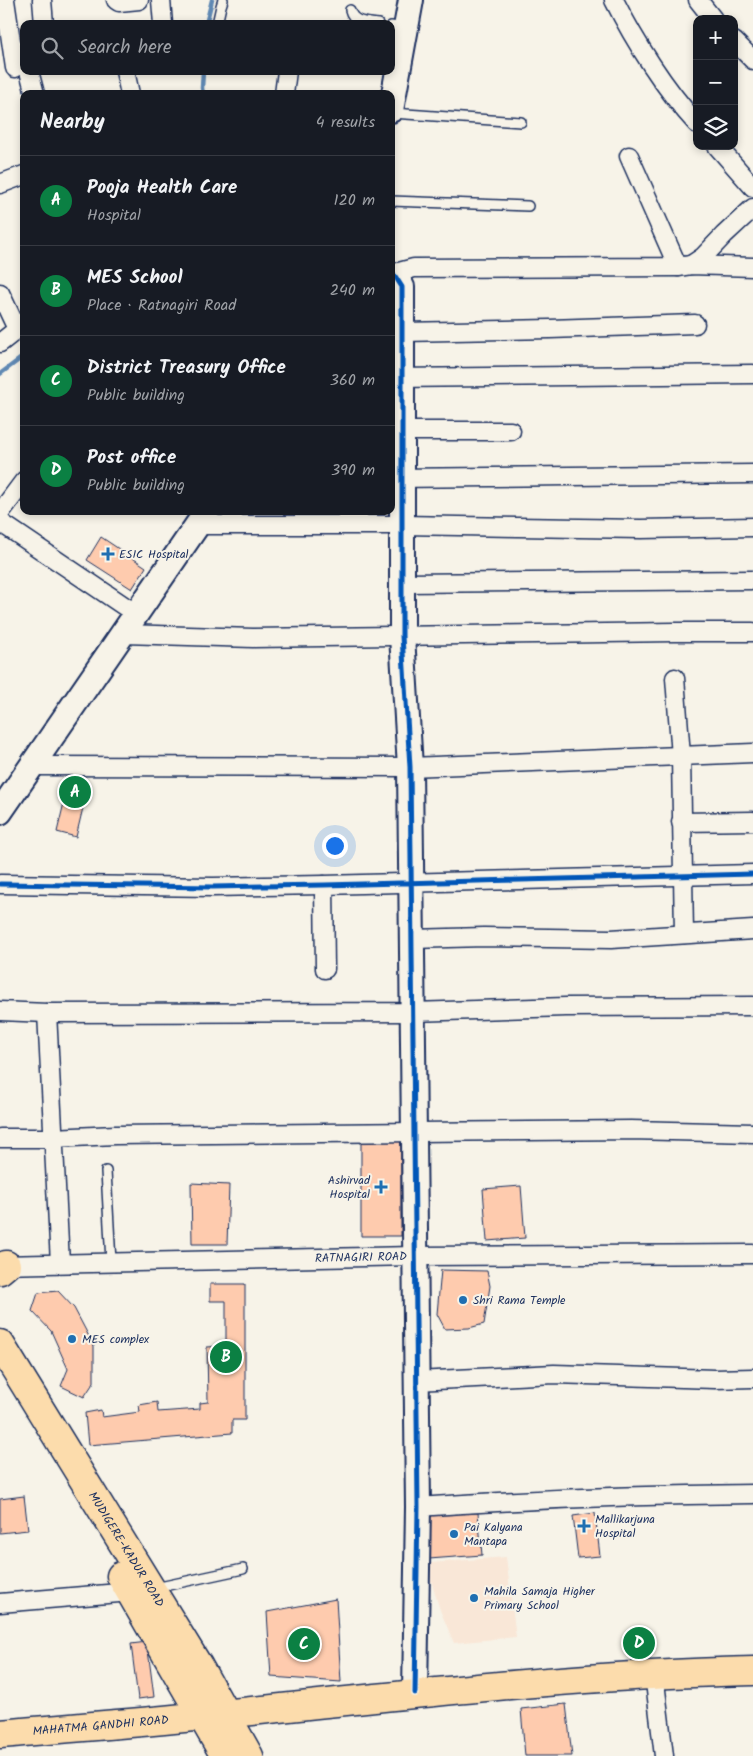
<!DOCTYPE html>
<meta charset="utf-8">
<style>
:root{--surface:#171b24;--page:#20242c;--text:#f1f3f6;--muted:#9ea1a6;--line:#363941;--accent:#0b8043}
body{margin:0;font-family:Kalam,sans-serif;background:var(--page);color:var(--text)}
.controls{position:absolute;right:15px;top:15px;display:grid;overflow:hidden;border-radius:10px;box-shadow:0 2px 8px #0003}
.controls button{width:45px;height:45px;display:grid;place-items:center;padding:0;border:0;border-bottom:1px solid var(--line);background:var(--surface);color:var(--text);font:25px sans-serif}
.you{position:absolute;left:334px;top:845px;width:18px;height:18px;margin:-12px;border:4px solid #fff;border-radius:50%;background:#1a73e8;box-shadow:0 0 0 8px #1a73e833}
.badge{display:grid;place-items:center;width:32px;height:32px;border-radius:50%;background:var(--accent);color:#fff;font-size:16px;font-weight:700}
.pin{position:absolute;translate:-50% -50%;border:2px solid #fff;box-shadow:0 1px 5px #0006}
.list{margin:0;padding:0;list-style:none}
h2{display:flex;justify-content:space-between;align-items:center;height:65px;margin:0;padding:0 20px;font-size:21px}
h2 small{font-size:16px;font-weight:400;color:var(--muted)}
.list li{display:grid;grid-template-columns:32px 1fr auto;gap:15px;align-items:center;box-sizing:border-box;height:90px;padding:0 20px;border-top:1px solid var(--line)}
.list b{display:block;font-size:19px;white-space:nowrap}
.list p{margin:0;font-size:16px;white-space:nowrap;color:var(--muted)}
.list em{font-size:16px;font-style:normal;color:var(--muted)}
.icon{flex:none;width:28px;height:28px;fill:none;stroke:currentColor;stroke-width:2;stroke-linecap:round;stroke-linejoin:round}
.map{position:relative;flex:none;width:753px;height:1756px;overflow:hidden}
.search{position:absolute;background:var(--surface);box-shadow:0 2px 8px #0003;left:20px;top:20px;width:375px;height:55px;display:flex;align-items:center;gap:12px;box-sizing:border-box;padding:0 18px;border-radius:10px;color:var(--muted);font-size:19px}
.panel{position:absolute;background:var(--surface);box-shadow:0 2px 8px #0003;left:20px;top:90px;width:375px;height:425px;border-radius:10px}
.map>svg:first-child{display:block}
.built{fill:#f9e7d7}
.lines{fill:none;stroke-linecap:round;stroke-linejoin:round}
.stream{stroke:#5f88b3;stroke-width:4.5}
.building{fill:#fecbae;stroke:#1b2f5e}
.lane-casing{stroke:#1b2f5e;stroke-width:12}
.street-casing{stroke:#1b2f5e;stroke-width:21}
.secondary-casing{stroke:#1b2f5e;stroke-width:28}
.primary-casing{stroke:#1b2f5e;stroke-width:31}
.highway-casing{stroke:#1b2f5e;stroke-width:31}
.lane{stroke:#f7f3e8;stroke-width:9}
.street{stroke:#f7f3e8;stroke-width:18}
.secondary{stroke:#f7f3e8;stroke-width:24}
.primary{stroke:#fcdcac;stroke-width:28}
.highway{stroke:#fcdcac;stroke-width:28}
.cycleway-casing{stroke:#f7f3e8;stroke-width:8}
.cycleway{stroke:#0057b8;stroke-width:5}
.poi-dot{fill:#1f6fb2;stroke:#f7f3e8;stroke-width:2}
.labels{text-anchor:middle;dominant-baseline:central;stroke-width:4;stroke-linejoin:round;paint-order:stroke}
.poi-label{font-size:12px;fill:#1b2f5e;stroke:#f7f3e8;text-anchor:start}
.street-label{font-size:12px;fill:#1b2f5e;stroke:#f7f3e8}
</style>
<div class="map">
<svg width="753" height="1756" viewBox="0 0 753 1756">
<rect width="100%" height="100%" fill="#f7f3e8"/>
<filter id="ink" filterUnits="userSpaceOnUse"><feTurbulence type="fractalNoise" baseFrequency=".02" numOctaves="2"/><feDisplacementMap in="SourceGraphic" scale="10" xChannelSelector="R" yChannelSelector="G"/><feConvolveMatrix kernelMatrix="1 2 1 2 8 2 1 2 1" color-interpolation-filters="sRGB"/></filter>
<g filter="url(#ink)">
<path class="built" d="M506,1557L516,1637L454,1643L440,1610L429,1574L431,1563Z"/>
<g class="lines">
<path class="stream" d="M206,24L212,0
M203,71L202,88L203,94
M0,374L24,356"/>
</g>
<path class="building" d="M101,537L146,567L132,589L87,560Z
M68,786L87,791L76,837L57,832Z
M361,1138H401V1236H361Z
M191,1183L229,1185L227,1244H192Z
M521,1186L525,1238L487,1241L483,1189Z
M441,1270L487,1271L490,1286L484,1324L469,1328L445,1329L437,1314Z
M210,1284H245V1420H232V1433L88,1445L85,1413L101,1410L102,1417L140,1412L139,1405L157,1402L158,1412L200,1409V1403L208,1402L207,1347L226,1346V1301H210Z
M58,1291L74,1308L94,1346V1382L84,1397L61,1386L68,1369L51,1331L32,1311L38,1293Z
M24,1496L28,1530L0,1533V1499Z
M478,1513L482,1555L429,1559L426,1514Z
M595,1513L600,1556L578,1558L573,1516Z
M336,1599L341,1682L271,1677L267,1612Z
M147,1642L154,1697L138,1699L131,1644Z
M566,1704L572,1756H525L521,1709Z"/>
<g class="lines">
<defs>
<path id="lane" d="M350,10C353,23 367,22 378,24
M217,24L221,6L223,0
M391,26L406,28
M392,113L521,122
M391,201L528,206
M106,1171L111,1262
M155,1588L243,1569"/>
<g id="street">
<path d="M5,0L15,68"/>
<path d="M42,0L44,24"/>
<path d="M116,0L119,2L139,0"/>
<path d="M161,0L163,24"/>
<path d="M614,0C635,42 665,89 697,124"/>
<path d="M698,0L713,19"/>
<path d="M734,41L753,60"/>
<path d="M29,71L35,94"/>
<path d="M125,71L130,94"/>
<path d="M284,94L287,71"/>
<path d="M717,146L753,187"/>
<path d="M629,156L678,267"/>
<path d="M0,184L24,175"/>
<path d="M691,265L703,257L724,235L753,208"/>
<path d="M395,276L399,272L414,268L678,267L691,265L753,267"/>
<path d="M0,293L17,329"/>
<path d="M403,332L550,329L695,324"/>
<path d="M0,343L24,324"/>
<path d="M392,378L753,374"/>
<path d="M391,431H511"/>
<path d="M392,478L753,474"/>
<path d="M0,513L24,481"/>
<path d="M0,522L136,614"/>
<path d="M199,525H402L641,529L753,527"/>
<path d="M402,583L753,580"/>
<path d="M124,634L253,638L674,632H753"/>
<path d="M675,678L681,756L684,934"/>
<path d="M31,766L410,767L753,753"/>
<path d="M681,822L753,821"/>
<path d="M0,884L213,887L324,885L753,874"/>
<path d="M324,885L325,969"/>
<path d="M412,939L484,937L611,939L753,930"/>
<path d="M0,1011L47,1013L413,1012L566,1007L753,1006"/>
<path d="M47,1013L60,1263"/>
<path d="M0,1138H53L115,1135L631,1130L753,1133"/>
<path id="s1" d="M0,1265L414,1256L753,1254"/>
<path d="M416,1381L554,1374L715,1379L753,1378"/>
<path d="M418,1507C529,1499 641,1495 753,1494"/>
<path d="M0,1603L131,1592"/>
<path d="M654,1674L664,1756"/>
</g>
<path id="secondary" d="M391,110L411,0
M391,275L395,276L402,287V636L410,767L418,1507L415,1693
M0,812L207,511"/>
<g id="primary">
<path id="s2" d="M0,1734C68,1728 136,1723 204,1716C387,1697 569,1675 753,1671"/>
</g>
<g id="highway">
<path d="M0,1270L6,1265"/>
<path id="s3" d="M0,1344L199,1667L249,1756"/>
<path d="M121,1576L225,1756"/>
</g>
</defs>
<use href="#lane" class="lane-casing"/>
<use href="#street" class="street-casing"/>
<use href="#secondary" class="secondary-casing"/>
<use href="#primary" class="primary-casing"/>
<use href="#highway" class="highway-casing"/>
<use href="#lane" class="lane"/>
<use href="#street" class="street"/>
<use href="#secondary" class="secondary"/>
<use href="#primary" class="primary"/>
<use href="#highway" class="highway"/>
<defs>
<path id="cycleway" d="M391,275L395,276L402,287V636L410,767L418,1507L415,1693
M0,884L213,887L324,885L753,874"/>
</defs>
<use href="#cycleway" class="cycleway-casing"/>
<use href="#cycleway" class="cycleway"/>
</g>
</g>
<g class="poi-dot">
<path d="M105.5 546.5h5v5h5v5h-5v5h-5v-5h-5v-5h5z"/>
<path d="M378.5 1179.5h5v5h5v5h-5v5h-5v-5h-5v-5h5z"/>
<circle cx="463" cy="1300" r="5"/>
<circle cx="72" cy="1339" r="5"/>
<path d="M581.5 1518.5h5v5h5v5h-5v5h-5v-5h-5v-5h5z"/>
<circle cx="454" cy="1534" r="5"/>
<circle cx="474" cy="1598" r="5"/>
</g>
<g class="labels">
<g class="poi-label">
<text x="119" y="554">ESIC Hospital</text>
<text x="370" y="1180" text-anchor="end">Ashirvad<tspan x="370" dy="14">Hospital</tspan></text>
<text x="473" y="1300">Shri Rama Temple</text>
<text x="82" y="1339">MES complex</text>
<text x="595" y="1519">Mallikarjuna<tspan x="595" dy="14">Hospital</tspan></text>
<text x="464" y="1527">Pai Kalyana<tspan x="464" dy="14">Mantapa</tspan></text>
<text x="484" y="1591">Mahila Samaja Higher<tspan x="484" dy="14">Primary School</tspan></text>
</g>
<g class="street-label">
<text stroke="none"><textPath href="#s1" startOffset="361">RATNAGIRI ROAD</textPath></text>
<text stroke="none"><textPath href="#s3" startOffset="241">MUDIGERE-KADUR ROAD</textPath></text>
<text stroke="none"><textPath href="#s2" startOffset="101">MAHATMA GANDHI ROAD</textPath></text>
</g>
</g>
</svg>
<div class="controls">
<button>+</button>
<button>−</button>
<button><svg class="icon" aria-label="layers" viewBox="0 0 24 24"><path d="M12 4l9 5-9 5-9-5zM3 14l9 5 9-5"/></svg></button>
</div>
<div class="you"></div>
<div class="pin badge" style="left:75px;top:792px">A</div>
<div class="pin badge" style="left:226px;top:1357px">B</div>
<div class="pin badge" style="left:304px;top:1644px">C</div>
<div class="pin badge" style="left:639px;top:1643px">D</div>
<div class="search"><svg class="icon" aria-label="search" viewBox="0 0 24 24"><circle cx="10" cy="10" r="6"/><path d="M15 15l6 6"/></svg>Search here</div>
<section class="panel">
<h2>Nearby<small>4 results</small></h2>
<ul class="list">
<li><span class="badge">A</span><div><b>Pooja Health Care</b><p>Hospital</p></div><em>120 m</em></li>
<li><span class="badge">B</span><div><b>MES School</b><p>Place · Ratnagiri Road</p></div><em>240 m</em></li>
<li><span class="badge">C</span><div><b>District Treasury Office</b><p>Public building</p></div><em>360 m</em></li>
<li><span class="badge">D</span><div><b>Post office</b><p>Public building</p></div><em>390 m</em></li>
</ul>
</section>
</div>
